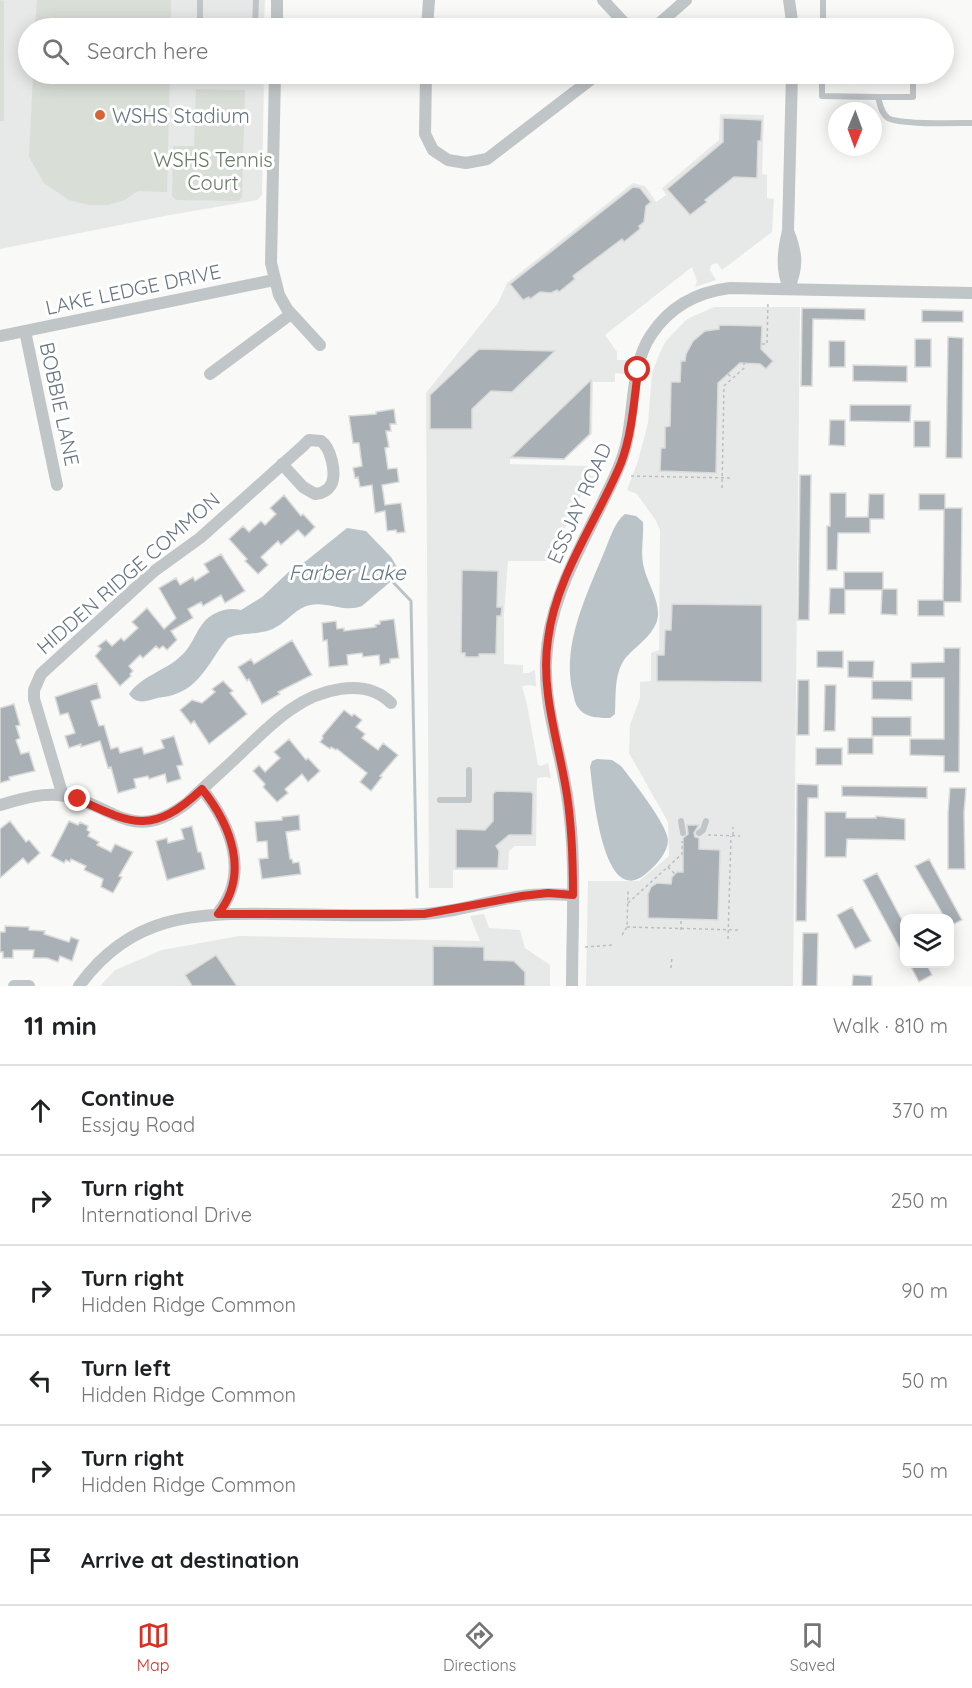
<!DOCTYPE html>
<meta charset="utf-8">
<style>
:root{--surface:#fff;--page:#f6f6f6;--text:#202124;--muted:#757577;--line:#e0e0e0;--accent:#d93025}
body{margin:0;font-family:Quicksand,sans-serif;background:var(--page);color:var(--text)}
.controls{position:absolute;right:18px;bottom:18px;display:grid;overflow:hidden;border-radius:12px;box-shadow:0 3px 15px #0003}
.controls button{width:54px;height:54px;display:grid;place-items:center;padding:0;border:0;border-bottom:2px solid var(--line);background:var(--surface);color:var(--text);font:30px sans-serif}
.compass{position:absolute;left:828px;top:102px;width:54px;height:54px;border-radius:50%;background:var(--surface);box-shadow:0 3px 15px #0003;rotate:181deg}
.stop{position:absolute;width:18px;height:18px;margin:-14px;border:4px solid #d93025;border-radius:50%;background:#fff}
.stop.end{background:#d93025;border-color:#fff;box-shadow:0 2px 6px #0008}
.list{margin:0;padding:0;list-style:none}
h2{display:flex;justify-content:space-between;align-items:center;height:78px;margin:0;padding:0 24px;font-size:26px}
h2 small{font-size:20px;font-weight:400;color:var(--muted)}
.list li{display:grid;grid-template-columns:39px 1fr auto;gap:18px;align-items:center;box-sizing:border-box;height:90px;padding:0 24px;border-top:2px solid var(--line)}
.list b{display:block;font-size:22px;white-space:nowrap}
.list p{margin:0;font-size:20px;white-space:nowrap;color:var(--muted)}
.list em{font-size:20px;font-style:normal;color:var(--muted)}
.icon{flex:none;width:33px;height:33px;fill:none;stroke:currentColor;stroke-width:2;stroke-linecap:round;stroke-linejoin:round}
.map{position:relative;flex:none;width:972px;height:986px;overflow:hidden}
.search{position:absolute;background:var(--surface);box-shadow:0 3px 15px #0003;left:18px;right:18px;top:18px;height:66px;display:flex;align-items:center;gap:15px;box-sizing:border-box;padding:0 21px;border-radius:33px;color:var(--muted);font-size:22px}
.sheet{height:618px;background:var(--surface)}
nav{display:flex;justify-content:space-around;align-items:center;box-sizing:border-box;height:84px;border-top:2px solid var(--line);background:var(--surface);font-size:16px;color:var(--muted)}
nav a{display:grid;justify-items:center;gap:3px}
nav .on{color:var(--accent)}
.map>svg:first-child{display:block}
.built{fill:#e7e8e8}
.green{fill:#d9ded7}
.water{fill:#bac4c8}
.lines{fill:none;stroke-linecap:round;stroke-linejoin:round}
.stream{stroke:#bac4c8;stroke-width:3}
.building{fill:#a8b0b6;stroke:#dbdbd9;stroke-width:1.5}
.path{stroke:#bbbec0;stroke-width:1.5;stroke-dasharray:3 3;stroke-linecap:butt}
.service{stroke:#c0c5c8;stroke-width:6}
.minor{stroke:#c0c5c8;stroke-width:12}
.route{stroke:#d93025;stroke-width:8}
.poi-dot{fill:#d86339;stroke:#fff;stroke-width:2}
.labels{text-anchor:middle;dominant-baseline:central;stroke-width:6;stroke-linejoin:round;paint-order:stroke}
.poi-label{font-size:20px;fill:#667480;stroke:#fff;text-anchor:start}
.park-label{font-size:20px;fill:#677965;stroke:#fff}
.street-label{font-size:20px;fill:#667480;stroke:#fff}
.water-label{font-size:21px;font-style:italic;fill:#677981;stroke:#fff}
</style>
<div class="map">
<svg width="972" height="986" viewBox="0 0 972 986">
<rect width="100%" height="100%" fill="#f9f9f7"/>
<path class="built" d="M0,0H265L264,28H28V74H264L262,195L257,200L170,215L0,249Z
M720,114L764,115L762,174L767,175V198L774,199L772,232L722,270L717,263L711,265L710,270L716,280L695,287L697,281L692,267L605,335L617,352V360H631L627,378L625,374L615,373V382H593L592,434L564,460L510,459V464L589,466L590,476L602,477L594,492L590,488H581V495L558,542L569,544L562,557L559,554L551,553L550,561H508L504,614V664L523,665V673H528L535,670L536,687L531,685L522,686L527,704L538,765L541,766L548,763L551,778L546,777L537,778L536,846H515L509,851L508,870H453V888H429L426,393L498,303L507,283L633,183L645,186L656,202L666,195L662,188L719,140Z
M714,307H800L793,986H586L588,881H639L669,856L668,822L629,753L630,725L640,698V682L651,681V653L659,650L660,530L656,521L637,494L627,490L638,461L648,423L652,373L658,357L665,342L687,319Z
M484,914L489,928L520,930L525,948L550,965V986H100L115,970L162,950L239,936L480,941L470,916Z"/>
<path class="green" d="M0,0L4,1V121H0Z
M37,0H171V28H35Z
M33,74H170L167,192L138,191L125,200L108,205H89L69,200L44,183L29,157Z
M196,89L245,90L242,197L239,201L176,200L172,196L173,146H194Z"/>
<path class="water" d="M625,514L636,516L643,522C644,538 640,553 644,568C648,585 662,604 657,621C651,638 634,647 624,660C614,675 616,697 615,714L610,718C598,718 584,718 577,706C575,703 574,697 573,693C561,647 586,596 603,555C609,542 614,522 625,514Z
M347,528L366,531L391,557L397,567L396,577L362,606C345,613 327,601 310,605C295,608 285,625 270,630C257,635 241,632 228,638C210,659 202,686 173,695C167,697 160,697 154,699C143,702 136,704 129,694C142,675 166,671 182,655C195,643 197,623 214,614C223,609 231,608 241,610L262,597L295,566L306,561Z
M597,759L612,760L621,766C632,780 667,824 668,840C668,852 657,864 649,871C603,916 593,790 590,767L592,761Z"/>
<g class="lines">
<path class="stream" d="M392,581L411,601L417,897"/>
</g>
<path class="building" d="M723,118L762,120L761,141H758L757,178L734,177L705,200L707,202L690,215L667,189L723,142Z
M633,187L640,188L651,202L646,206L644,222L639,226L640,229L624,242L622,239L573,276L575,279L559,292L557,290L551,293L540,292L530,299L529,297L523,300L510,284Z
M802,308L865,309V320L813,319L812,386H801Z
M922,310L963,311V322H922Z
M719,325L762,326L761,349L773,361L766,369L760,364L740,363L718,383L716,473L660,471L661,448H665V427L670,426L671,382H680L681,361H685L686,354L693,341L705,331L719,329Z
M948,337L963,338L962,458H946Z
M915,339H931V367H915Z
M829,341H845V367H829Z
M479,349L555,351L512,392L491,391L472,409V429H430V395Z
M853,365L907,366V382L853,381Z
M591,380L590,434L564,459L511,457Z
M850,405H911L910,422L850,421Z
M394,409L396,424H390L391,431H386L389,447L385,448L388,469L397,468L399,482L382,485L385,505L401,503L405,532L397,533L396,530L387,531L385,511L375,513L372,485L360,487L358,477L355,478L353,468L362,466L359,443H353L349,416L376,414V412Z
M830,420H845V446L829,445Z
M914,421H930V447H914Z
M800,475H811L809,620H798Z
M830,493H846V517H868L869,494H884V519H870V533H838L837,570H827V526H830Z
M919,494H945V508H962L961,602H944V616H918V600H943L944,510H919Z
M284,495L301,516L303,514L315,527L305,537L298,530L281,545L278,541L261,557L268,565L258,574L245,561L247,559L229,539L243,526L249,532L261,521L265,525L276,514L270,508Z
M221,554L245,591L225,603L221,595L203,606L201,602L188,609L193,618L171,631L177,640L167,650L163,646L159,649L156,646L143,658L140,655L129,666L133,671L130,674L131,676L120,686L95,656L101,649L98,646L106,640L112,646L121,638L124,641L138,628L132,622L147,608L164,629L176,618L159,588L176,578L180,585L193,577L195,581L209,572L204,564Z
M462,570L498,571L497,607H502L501,616H497L496,654H479V657H465V653H461Z
M844,572H883V589H897V615L881,614L882,590H845V614H829L830,588H844Z
M672,604L762,605V682L657,681V655H664L665,630H671Z
M394,619L399,658L390,659V663L380,665L379,655L363,657L362,653L347,655L348,665L329,667L327,640L323,641L322,623L336,621L337,629L344,628V631L376,627L375,625L380,624V621Z
M292,640L312,675L278,692L280,694L262,704L249,679L247,681L238,667L251,659L254,664Z
M944,648H960L959,772H944V756L910,755V739H944V678H911V663L944,662Z
M817,651H843V668L817,667Z
M848,661H874L873,678L848,677Z
M798,680H809V735H797Z
M223,681L233,691L230,693L247,714L209,744L194,721L191,724L180,710L192,700L202,703L215,692L212,689Z
M872,681H912V700L872,699Z
M97,683L101,698L91,701L99,726L104,725L111,749L118,747L120,753L142,747L144,754L164,748L161,740L174,736L183,765L177,766L181,779L167,783L165,774L149,779L148,776L134,779L136,788L118,793L111,767L108,768L100,741L81,747V744L69,748L65,736L75,733L68,713L60,715L55,697Z
M825,685H836L835,731H824Z
M14,704L20,725L16,726L20,738L16,740L21,754L29,752L35,771L9,777L10,780L0,783V708Z
M344,710L352,716L354,714L362,720L356,727L365,734L362,738L378,750L383,743L398,755L380,776L382,777L371,791L360,782L367,773L337,749L336,750L331,747L330,749L320,742L323,738L322,736Z
M872,717H911V736H872Z
M848,738H873V754H848Z
M289,739L306,760L308,758L320,771L308,782L302,774L285,789L288,793L277,802L263,787L265,784L253,771L259,765L265,772L280,758L274,752Z
M816,748H842V765H816Z
M797,784L818,785V798H808L806,921H796Z
M842,786L927,787V798L842,796Z
M950,788H966L964,813L965,869H948V813Z
M496,791L531,792L533,794L532,835H509L496,846L499,851L498,868H456V829L485,830L493,821V794Z
M825,812H846V818H876V816L905,819V840L847,839L846,857H825Z
M299,815L300,830L286,832L290,859H292L293,863L299,862L301,874L262,879L259,859L268,858L267,841L257,842L255,822L282,820V817Z
M10,821L26,842L29,840L40,853L28,864L23,858L0,878V829Z
M69,821L78,825L80,822L88,826L87,830L90,832L88,836L99,842L97,845L111,852L115,844L133,852L119,876L122,877L113,893L101,887L103,879L84,870L86,866L71,859L70,862L66,860L64,863L51,856Z
M687,825H699L694,833L695,837L699,838V849L720,850L718,920L648,918V894L651,887L657,883L671,884L672,877L677,872H683V838L688,834Z
M192,826L198,852H201L205,869L167,880L156,841L167,838L168,843L184,839L181,829Z
M929,859L962,920L950,926V918H945L915,866Z
M877,873L904,924V956L863,880Z
M852,907L871,941L855,949L837,915Z
M5,926L29,927V930L45,931L44,934L69,942L71,937L79,940L72,961L60,956L58,962L47,958H33L34,950H13V958H3V952H0V932H5Z
M803,933H818L817,986H802Z
M433,946L484,947V960L514,961L525,972V986H433Z
M216,955L237,986H192L185,975Z
M909,963H926L932,975L919,982Z
M853,975L872,976V986H852Z"/>
<g class="lines">
<path class="path" d="M762,344H767L768,302
M728,374L732,378
M631,476L731,478
M722,488L724,386L744,368V363
M708,835L740,836
M733,835V827
M668,867L675,874
M628,903L682,854V841
M627,927L738,930
M681,930V919
M622,935L627,927L628,890
M728,939L731,836
M585,947L613,945
M671,968L672,957"/>
<path class="service" d="M200,28V0
M255,28L256,0
M823,28V0
M822,74V96L878,97C880,104 881,113 888,118C900,125 955,123 972,123
M878,97H913V74
M440,800H469V770
M681,821L683,833
M699,833L703,830L706,821"/>
<path class="minor" d="M603,0L629,28
M789,0L793,28
M277,28V0
M427,28L429,0
M654,28L686,0
M275,74L271,263L279,295L287,309L320,345
M426,74L425,134L433,150L448,160L466,163L487,159L598,74
M788,231C797,253 798,266 789,288
M789,288C781,269 783,252 788,231L792,74
M25,331L57,485
M0,336L274,280
M210,374L291,314
M202,789C231,825 250,874 218,913
M63,796L34,699V690L41,674L153,572L200,538L303,446L309,440L321,441C331,448 336,472 332,483C330,488 326,491 321,493L315,494L303,487L282,464
M0,805C21,799 43,792 65,796C115,805 132,845 187,803C204,787 221,772 238,756C255,740 271,723 290,710C318,690 364,676 391,703
M14,986H29
M79,986C131,914 194,913 274,914C324,914 375,917 424,914C458,912 490,900 523,896C539,893 556,894 573,895
M572,986C572,923 577,858 567,795C560,750 544,706 546,661C548,602 579,551 604,499C612,482 622,464 626,445C635,409 630,367 651,335C670,306 697,292 730,288L972,293"/>
</g>
<g class="lines">
<path class="route" d="M78,799C133,825 153,835 202,789C231,825 250,874 218,914H424L522,896L548,893L573,895C573,861 572,828 567,795C559,743 540,692 548,639C556,576 597,521 621,463C632,434 634,401 638,370"/>
</g>
<circle class="poi-dot" cx="100" cy="115" r="6"/>
<g class="labels">
<g class="poi-label">
<text x="112" y="115">WSHS Stadium</text>
</g>
<g class="park-label">
<text x="213" y="159">WSHS Tennis<tspan x="213" dy="23">Court</tspan></text>
</g>
<g class="street-label">
<text transform="translate(133 289) rotate(-12)">LAKE LEDGE DRIVE</text>
<text transform="translate(60 404) rotate(78)">BOBBIE LANE</text>
<text transform="translate(579 503) rotate(-66)">ESSJAY ROAD</text>
<text transform="translate(128 573) rotate(-41)">HIDDEN RIDGE COMMON</text>
</g>
<g class="water-label">
<text x="347" y="572">Farber Lake</text>
</g>
</g>
</svg>
<div class="controls">
<button><svg class="icon" aria-label="layers" viewBox="0 0 24 24"><path d="M12 4l9 5-9 5-9-5zM3 14l9 5 9-5"/></svg></button>
</div>
<svg class="compass" viewBox="-18 -18 36 36"><path d="M0-13l5 13h-10z" fill="#e53935"/><path d="M0 13l5-13h-10z" fill="#757577"/></svg>
<div class="stop" style="left:638px;top:370px"></div>
<div class="stop end" style="left:78px;top:799px"></div>
<div class="search"><svg class="icon" aria-label="search" viewBox="0 0 24 24"><circle cx="10" cy="10" r="6"/><path d="M15 15l6 6"/></svg>Search here</div>
</div>
<section class="sheet">
<h2>11 min<small>Walk · 810 m</small></h2>
<ul class="list">
<li><svg class="icon" aria-label="ahead" viewBox="0 0 24 24"><path d="M12 20V5M6 11l6-6 6 6"/></svg><div><b>Continue</b><p>Essjay Road</p></div><em>370 m</em></li>
<li><svg class="icon" aria-label="right" viewBox="0 0 24 24"><path d="M7 20v-9h11M14 6l5 5-5 5"/></svg><div><b>Turn right</b><p>International Drive</p></div><em>250 m</em></li>
<li><svg class="icon" aria-label="right" viewBox="0 0 24 24"><path d="M7 20v-9h11M14 6l5 5-5 5"/></svg><div><b>Turn right</b><p>Hidden Ridge Common</p></div><em>90 m</em></li>
<li><svg class="icon" aria-label="left" viewBox="0 0 24 24"><path d="M17 20v-9H6M10 6l-5 5 5 5"/></svg><div><b>Turn left</b><p>Hidden Ridge Common</p></div><em>50 m</em></li>
<li><svg class="icon" aria-label="right" viewBox="0 0 24 24"><path d="M7 20v-9h11M14 6l5 5-5 5"/></svg><div><b>Turn right</b><p>Hidden Ridge Common</p></div><em>50 m</em></li>
<li><svg class="icon" aria-label="arrive" viewBox="0 0 24 24"><path d="M6 21V4h12l-3 4 3 4H6"/></svg><div><b>Arrive at destination</b></div></li>
</ul>
</section>
<nav>
<a class="on"><svg class="icon" aria-label="map" viewBox="0 0 24 24"><path d="M3 6l6-2 6 2 6-2v14l-6 2-6-2-6 2zM9 4v14M15 6v14"/></svg>Map</a>
<a><svg class="icon" aria-label="directions" viewBox="0 0 24 24"><path d="M12 3l9 9-9 9-9-9zM9 14v-3h6M13 9l2 2-2 2"/></svg>Directions</a>
<a><svg class="icon" aria-label="saved" viewBox="0 0 24 24"><path d="M7 4h10v16l-5-4-5 4z"/></svg>Saved</a>
</nav>
